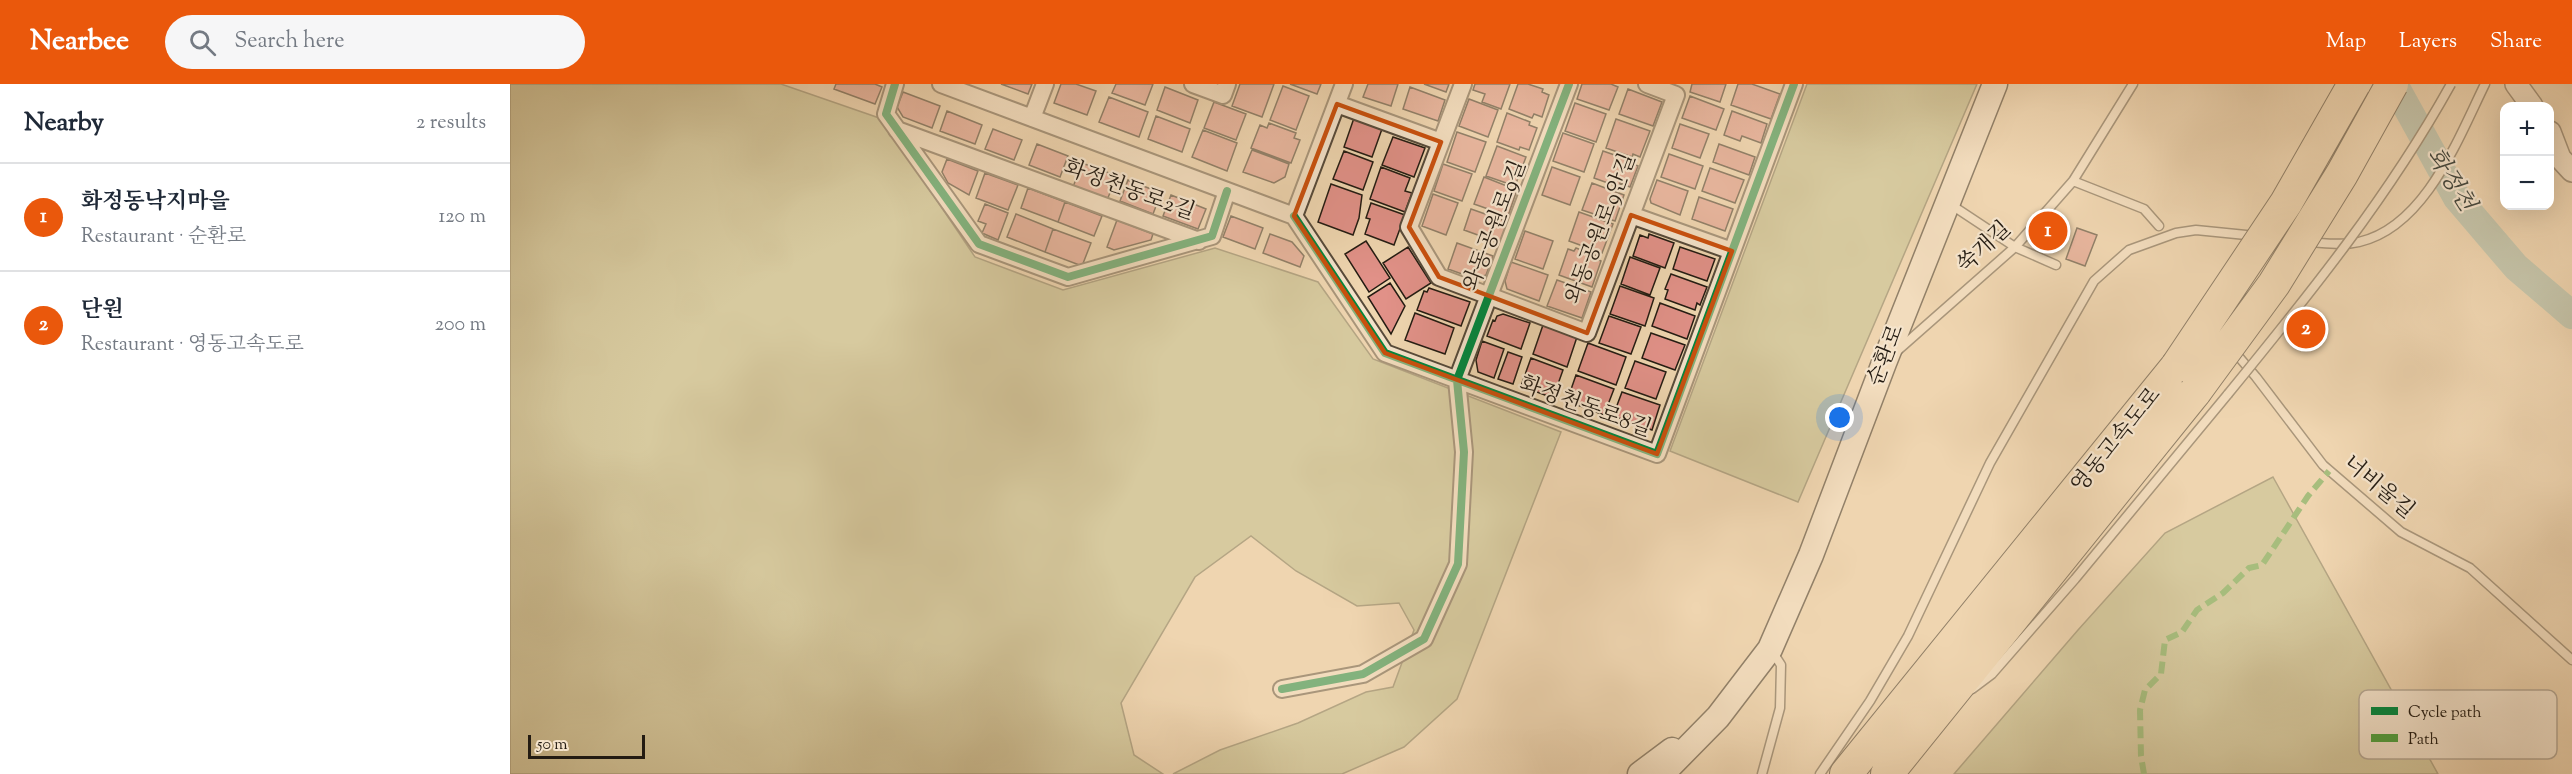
<!DOCTYPE html>
<meta charset="utf-8">
<style>
:root{--surface:#fff;--page:#f6f6f7;--text:#1f2937;--muted:#747a83;--line:#e0e1e3;--accent:#ea580c}
body{margin:0;font-family:"Sorts Mill Goudy","Noto Serif KR",serif;background:var(--page);color:var(--text)}
.controls{position:absolute;right:18px;top:18px;display:grid;overflow:hidden;border-radius:12px;box-shadow:0 6px 24px #0002}
.controls button{width:54px;height:54px;display:grid;place-items:center;padding:0;border:0;border-bottom:2px solid var(--line);background:var(--surface);color:var(--text);font:30px sans-serif}
.scale{position:absolute;left:18px;bottom:15px;width:117px;box-sizing:border-box;padding-left:6px;border:3px solid #231b12;border-top:0;font-size:16px;line-height:21px;white-space:nowrap;color:#231b12;-webkit-text-stroke:4px #f5e4cc;paint-order:stroke}
.you{position:absolute;left:1330px;top:334px;width:21px;height:21px;margin:-15px;border:4px solid #fff;border-radius:50%;background:#1a73e8;box-shadow:0 0 0 9px #1a73e833}
.badge{display:grid;place-items:center;width:39px;height:39px;border-radius:50%;background:var(--accent);color:#fff;font-size:20px;font-weight:700}
.pin{position:absolute;translate:-50% -50%;border:3px solid #fff;box-shadow:0 2px 6px #0006}
.list{margin:0;padding:0;list-style:none}
h2{display:flex;justify-content:space-between;align-items:center;height:78px;margin:0;padding:0 24px;font-size:26px}
h2 small{font-size:20px;font-weight:400;color:var(--muted)}
.list li{display:grid;grid-template-columns:39px 1fr auto;gap:18px;align-items:center;box-sizing:border-box;height:108px;padding:0 24px;border-top:2px solid var(--line)}
.list b{display:block;font-size:22px;white-space:nowrap}
.list p{margin:0;font-size:20px;white-space:nowrap;color:var(--muted)}
.list em{font-size:20px;font-style:normal;color:var(--muted)}
.icon{flex:none;width:33px;height:33px;fill:none;stroke:currentColor;stroke-width:2;stroke-linecap:round;stroke-linejoin:round}
.map{position:relative;flex:none;width:2062px;height:690px;overflow:hidden}
header{display:flex;align-items:center;gap:36px;box-sizing:border-box;height:84px;padding:0 30px;background:var(--accent);color:#fff}
header strong{font-size:28px}
nav{display:flex;gap:33px;margin-inline-start:auto;font-size:21px}
.search{width:420px;height:54px;background:var(--page);display:flex;align-items:center;gap:15px;box-sizing:border-box;padding:0 21px;border-radius:33px;color:var(--muted);font-size:22px}
main{display:flex}
aside{flex:1;background:var(--surface)}
.map>svg:first-child{display:block}
.green{fill:#bbbd8a;stroke:#6f6c4e;stroke-width:1.5}
.lines{fill:none;stroke-linecap:round;stroke-linejoin:round}
.river{stroke:#9ab9ab;stroke-width:28}
.building{fill:#e19188;stroke:#231b12;stroke-width:1.5}
.service-casing{stroke:#564a3a;stroke-width:11}
.minor-casing{stroke:#564a3a;stroke-width:20}
.tertiary-casing{stroke:#564a3a;stroke-width:24}
.secondary-casing{stroke:#231b12;stroke-width:27}
.motorway-casing{stroke:#231b12;stroke-width:34}
.service{stroke:#f5e4cc;stroke-width:8}
.minor{stroke:#f5e4cc;stroke-width:16}
.tertiary{stroke:#f5e4cc;stroke-width:21}
.secondary{stroke:#f5e4cc;stroke-width:24}
.motorway{stroke:#efd6b0;stroke-width:32}
.service-bridge-casing{stroke:#564a3a;stroke-width:11;stroke-linecap:butt}
.motorway-bridge-casing{stroke:#231b12;stroke-width:34;stroke-linecap:butt}
.service-bridge{stroke:#f5e4cc;stroke-width:8}
.motorway-bridge{stroke:#efd6b0;stroke-width:32}
.quiet{stroke:#50a13f;stroke-width:6;stroke-dasharray:12 6;stroke-linecap:butt}
.cycleway-casing{stroke:#f5e4cc;stroke-width:11}
.cycleway{stroke:#00873e;stroke-width:8}
.marked{fill:none;stroke:#ca500d;stroke-width:4.5;stroke-linejoin:round}
.labels{text-anchor:middle;dominant-baseline:central;stroke-width:4.5;stroke-linejoin:round;paint-order:stroke}
.street-label{font-size:22px;fill:#231b12;stroke:#f5e4cc}
.water-label{font-size:24px;font-style:italic;fill:#474a40;stroke:#f5e4cc}
.key{fill:#f5e4cc;stroke:#b6a894;stroke-width:1.5}
.key-label{font-size:16px;fill:#231b12}
</style>
<header>
<strong>Nearbee</strong>
<div class="search"><svg class="icon" aria-label="search" viewBox="0 0 24 24"><circle cx="10" cy="10" r="6"/><path d="M15 15l6 6"/></svg>Search here</div>
<nav><a>Map</a><a>Layers</a><a>Share</a></nav>
</header>
<main>
<aside>
<h2>Nearby<small>2 results</small></h2>
<ul class="list">
<li><span class="badge">1</span><div><b>화정동낙지마을</b><p>Restaurant · 순환로</p></div><em>120 m</em></li>
<li><span class="badge">2</span><div><b>단원</b><p>Restaurant · 영동고속도로</p></div><em>200 m</em></li>
</ul>
</aside>
<div class="map">
<svg width="2062" height="690" viewBox="0 0 2062 690">
<rect width="100%" height="100%" fill="#efd6b0"/>
<filter id="stains"><feTurbulence type="fractalNoise" baseFrequency=".00333" numOctaves="4"/><feColorMatrix values="0 0 0 0 .2 0 0 0 0 .09 0 0 0 0 .02 0 0 0 .5 -.17"/></filter>
<radialGradient id="worn" r=".72"><stop offset=".6" stop-color="#630" stop-opacity="0"/><stop offset="1" stop-color="#630" stop-opacity=".3"/></radialGradient>
<path class="green" d="M0,0H271L372,35L465,173L553,206L705,164L808,198L863,275L1051,348L947,615L894,663L832,690H663L710,666L788,639L856,608L883,603L904,546L889,519L847,522L786,487L741,452L685,493L611,619L624,671L653,690H0Z
M1297,0H1467L1288,418L1160,367Z
M1763,393L1928,690H1444L1568,546L1655,449Z"/>
<g class="lines">
<path class="river" d="M1884,0L1947,114L2006,183L2062,231"/>
</g>
<path class="building" d="M326,0H365L372,3L365,20L324,5Z
M491,0H522L518,10Z
M551,0H566L586,7L577,31L544,19Z
M606,0H643L635,21L602,9Z
M730,0H764L752,33L722,22Z
M780,0H811L807,10Z
M858,0H888L881,22L853,13Z
M914,0H939L936,8Z
M965,0H1000L991,25L972,18L975,10L963,6Z
M1008,0H1018L1033,5L1032,8L1039,11L1032,33L1024,30L1022,34L999,25Z
M1072,0H1101L1108,3L1099,26L1067,15Z
M1182,0H1216L1210,18L1180,8Z
M1228,0H1242L1270,10L1261,35L1221,21Z
M773,2L799,12L786,46L760,36Z
M655,3L688,16L680,39L647,26Z
M900,3L935,16L928,37L893,25Z
M1118,5L1152,18L1143,42L1109,30Z
M393,8L430,22L422,44L393,33L387,23Z
M1180,12L1214,25L1206,46L1172,34Z
M599,13L638,28L629,53L589,38Z
M959,15L988,26L978,53L949,42Z
M704,18L736,30L726,56L694,44Z
M1065,19L1096,30L1086,58L1055,47Z
M437,27L472,41L465,60L430,47Z
M1222,27L1257,40L1251,59L1232,52L1230,57L1214,51Z
M997,29L1020,38L1019,41L1027,44L1019,66L1010,63L1009,66L987,58Z
M646,32L680,45L672,68L638,55Z
M844,34L872,45L862,73L834,63Z
M1106,35L1140,47L1130,73L1123,70L1122,73L1096,64Z
M759,39L786,49L784,54L790,56L781,79L741,64L750,41L757,44Z
M1170,40L1199,50L1190,74L1162,64Z
M483,45L512,56L504,76L475,65Z
M693,46L727,59L717,87L682,73Z
M947,48L976,58L965,88L937,78Z
M1053,49L1084,60L1074,88L1043,77Z
M883,53L915,64L904,93L872,81Z
M527,60L558,72L550,93L519,81Z
M1209,60L1245,73L1239,91L1203,78Z
M987,62L1016,73L1005,102L976,92Z
M742,66L779,80L775,93L764,99L733,88Z
M834,67L863,78L853,106L823,95Z
M1093,67L1119,76L1118,78L1128,82L1120,103L1110,99L1109,103L1084,94Z
M1159,70L1193,82L1185,105L1151,93Z
M437,75L468,87L459,111L438,99L432,88Z
M572,79L607,92L597,116L563,103Z
M933,80L962,90L952,117L924,107Z
M871,83L900,94L895,107L902,109L895,128L860,115Z
M1042,83L1070,93L1060,121L1032,111Z
M1200,84L1234,96L1225,119L1192,107Z
M475,89L508,101L498,126L466,114Z
M974,93L1007,106L998,132L964,120Z
M618,96L651,109L643,130L610,117Z
M1147,96L1178,107L1170,131L1141,119L1140,115Z
M1082,99L1114,111L1105,137L1072,126Z
M821,100L852,111L849,134L843,151L808,138Z
M518,104L555,118L548,138L511,124Z
M923,110L948,119L936,151L912,142Z
M661,111L696,125L688,145L653,132Z
M1189,113L1223,125L1215,147L1182,135Z
M555,118L592,132L584,152L548,138Z
M861,119L895,131L884,161L855,150L860,135L856,134Z
M475,120L498,129L488,156L472,149L476,140L468,137Z
M961,125L998,138L990,159L954,146Z
M1069,128L1103,140L1092,169L1059,157Z
M506,130L543,145L535,168L497,153Z
M721,132L753,144L745,165L713,153Z
M607,136L643,150L641,156L604,166L597,163Z
M1567,144L1587,151L1575,182L1556,175Z
M543,145L581,159L572,182L535,168Z
M1015,147L1043,157L1033,185L1005,175Z
M760,150L782,158L794,172L790,183L753,169Z
M1139,150L1164,159L1155,184L1123,172L1130,151L1138,154Z
M856,157L880,194L859,208L835,170Z
M947,159L983,172L976,191L966,195L938,185Z
M898,163L921,199L896,215L873,179Z
M1170,163L1205,175L1197,197L1163,185Z
M1066,164L1087,172L1086,175L1091,177L1082,203L1049,191L1058,165L1064,167Z
M1120,173L1150,184L1140,211L1111,200Z
M1001,178L1038,191L1029,217L997,205L995,197Z
M1161,190L1197,203L1190,221L1187,219L1185,226L1155,215L1158,206L1155,205Z
M1047,196L1081,208L1072,234L1037,222Z
M880,199L895,222L881,250L858,213Z
M1110,202L1144,214L1135,242L1100,230Z
M919,204L960,218L951,242L907,226L914,207L917,208Z
M1150,219L1185,232L1177,255L1142,242Z
M905,229L944,244L935,270L895,256Z
M993,230L1020,239L1011,265L977,252L983,236L985,237L987,232Z
M1099,232L1131,243L1121,270L1089,259Z
M1033,241L1067,253L1057,283L1023,270Z
M1141,249L1175,261L1165,286L1132,274Z
M972,257L994,265L984,294L968,288L966,276Z
M1078,259L1116,273L1106,301L1068,287Z
M998,268L1012,273L1003,300L988,295Z
M1021,274L1053,286L1043,314L1011,302Z
M1125,277L1156,288L1146,315L1115,304Z
M1066,291L1104,305L1094,331L1057,317Z
M1112,308L1150,321L1142,346L1103,332Z"/>
<g class="lines">
<defs>
<path id="service" d="M1563,97L1634,125L1649,142
M1440,120L1505,163L1546,181
M1798,158C1815,159 1832,162 1849,158C1915,143 1948,55 1975,0
M1723,266L1746,293L1813,381L1891,448L1960,484L2062,576
M1387,267L1505,163L1563,97L1623,0
M1462,605L1482,590L1565,495L1718,310
M1252,690L1270,624L1271,581L1262,567
M1310,690L1360,617L1398,552L1480,379L1584,197L1619,166L1666,149L1686,146L1746,152"/>
<path id="minor" d="M385,0L376,30L469,160L558,193L702,152L717,107
M431,0L784,132
M683,0L713,11L717,0
M953,0L899,143L929,193L1077,249L1166,11L1137,0
M827,20L931,58
M522,34L535,0
M387,46L689,157
M1121,131L1222,167
M784,132L875,269L1147,370L1284,0
M784,132L834,0
M772,605L853,590L914,555L948,480L954,368L947,296L1059,0"/>
<path id="tertiary" d="M2006,0L2022,22
M2040,48L2050,74L2062,87"/>
<path id="secondary" d="M1130,690L1162,666
M1152,690L1208,633L1260,565L1301,471L1374,279L1485,0"/>
<path id="motorway" d="M1336,690L1667,282
M1377,690L1685,308"/>
</defs>
<use href="#service" class="service-casing"/>
<use href="#minor" class="minor-casing"/>
<use href="#tertiary" class="tertiary-casing"/>
<use href="#secondary" class="secondary-casing"/>
<use href="#motorway" class="motorway-casing"/>
<use href="#service" class="service"/>
<use href="#minor" class="minor"/>
<use href="#tertiary" class="tertiary"/>
<use href="#secondary" class="secondary"/>
<use href="#motorway" class="motorway"/>
<defs>
<path id="service-bridge" d="M1718,310C1799,211 1879,112 1941,0"/>
<path id="motorway-bridge" d="M1667,282L1776,119L1844,0
M1685,308L1764,200L1832,90L1882,0"/>
</defs>
<use href="#service-bridge" class="service-bridge-casing"/>
<use href="#motorway-bridge" class="motorway-bridge-casing"/>
<use href="#service-bridge" class="service-bridge"/>
<use href="#motorway-bridge" class="motorway-bridge"/>
<path class="quiet" d="M1634,690L1631,672L1630,626L1635,606L1651,590L1655,556L1672,548L1687,526L1713,509L1739,484L1752,481L1798,412L1819,387"/>
<defs>
<path id="cycleway" d="M385,0L376,30L469,160L558,193L702,152L717,107
M784,132L875,269L1147,370L1284,0
M772,605L853,590L914,555L948,480L954,368L947,296L1059,0"/>
</defs>
<use href="#cycleway" class="cycleway-casing"/>
<use href="#cycleway" class="cycleway"/>
</g>
<path d="M0 0H2062V690H0ZM827,20L931,58L899,143L929,193L1077,249L1121,131L1222,167L1147,370L875,269L784,132Z" fill="#efd6b0" fill-opacity=".55" fill-rule="evenodd"/>
<path class="marked" d="M827,20L931,58L899,143L929,193L1077,249L1121,131L1222,167L1147,370L875,269L784,132Z"/>
<g class="labels">
<g class="street-label">
<text transform="translate(619 107) rotate(20)">화정천동로2길</text>
<text transform="translate(986 142) rotate(-69)">와동공원로9길</text>
<text transform="translate(1092 145) rotate(-69)">와동공원로9안길</text>
<text transform="translate(1475 164) rotate(-43)">쑥개길</text>
<text transform="translate(1377 272) rotate(-69)">순환로</text>
<text transform="translate(1075 324) rotate(20)">화정천동로8길</text>
<text transform="translate(1607 357) rotate(-51)">영동고속도로</text>
<text transform="translate(1868 404) rotate(40)">너비울길</text>
</g>
<g class="water-label">
<text transform="translate(1940 96) rotate(58)">화정천</text>
</g>
</g>
<rect x="1849" y="606" width="198" height="69" rx="9" class="key"/>
<rect x="1861" y="623" width="27" height="8" fill="#00873e"/>
<rect x="1861" y="650" width="27" height="8" fill="#50a13f"/>
<g class="key-label">
<text x="1898" y="633">Cycle path</text>
<text x="1898" y="660">Path</text>
</g>
<rect width="100%" height="100%" filter="url(#stains)"/>
<rect width="100%" height="100%" fill="url(#worn)"/>
</svg>
<div class="controls">
<button>+</button>
<button>−</button>
</div>
<div class="scale">50 m</div>
<div class="you"></div>
<div class="pin badge" style="left:1538px;top:147px">1</div>
<div class="pin badge" style="left:1796px;top:245px">2</div>
</div>
</main>
